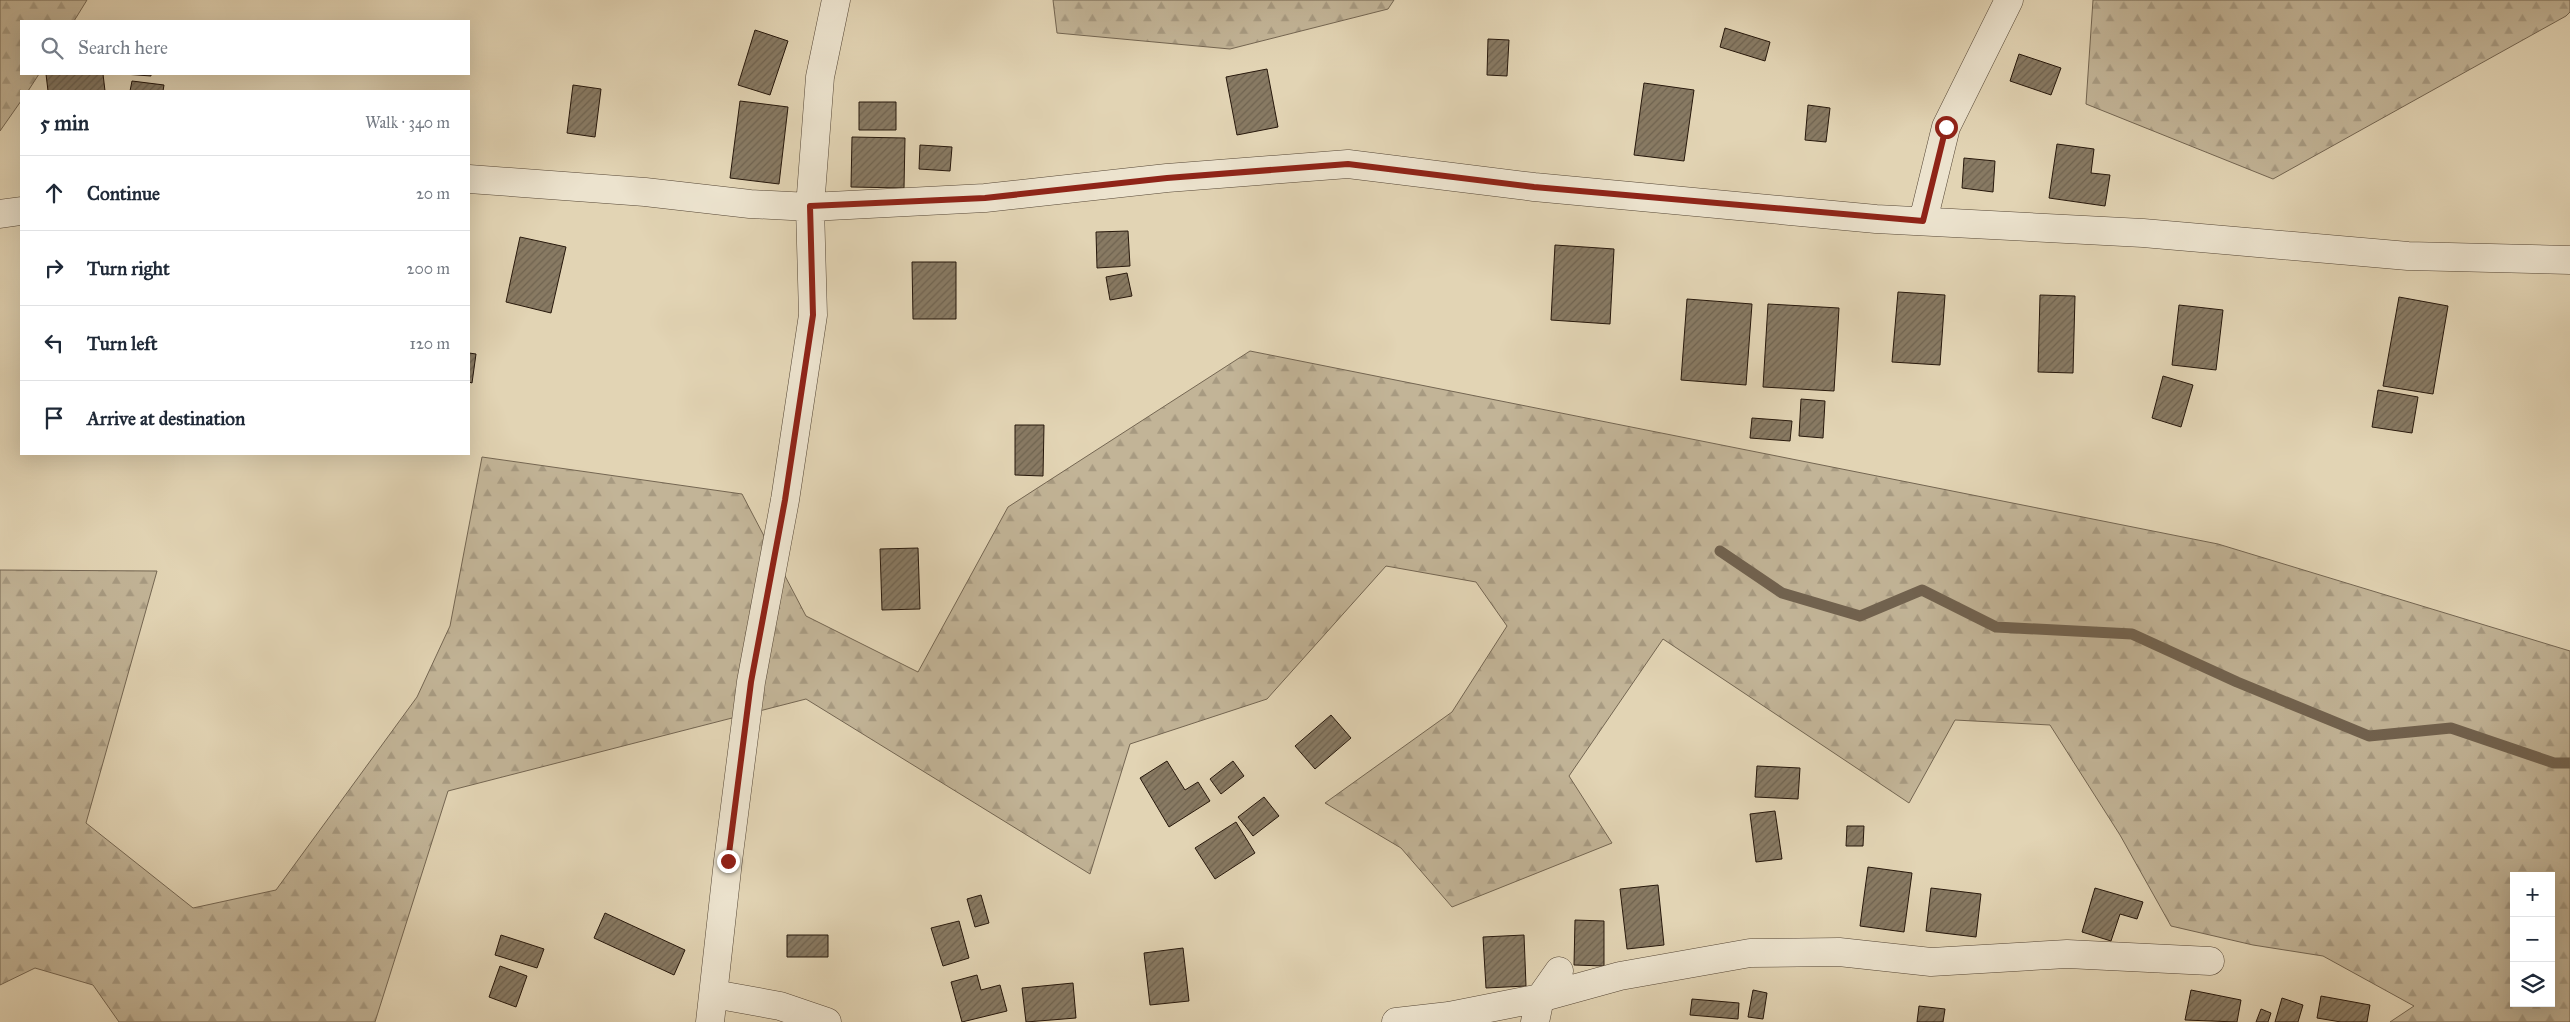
<!DOCTYPE html>
<meta charset="utf-8">
<style>
:root{--surface:#fff;--page:#f2f2f3;--text:#1f2937;--muted:#747a83;--line:#e0e1e3}
body{margin:0;font-family:"IM FELL Great Primer",serif;background:var(--page);color:var(--text)}
.controls{position:absolute;right:15px;bottom:15px;display:grid;overflow:hidden;border-radius:0px;box-shadow:0 5px 20px #0002}
.controls button{width:45px;height:45px;display:grid;place-items:center;padding:0;border:0;border-bottom:1px solid var(--line);background:var(--surface);color:var(--text);font:25px sans-serif}
.stop{position:absolute;width:15px;height:15px;margin:-11px;border:4px solid #8f2418;border-radius:50%;background:#fff}
.stop.end{background:#8f2418;border-color:#fff;box-shadow:0 1px 5px #0008}
.list{margin:0;padding:0;list-style:none}
h2{display:flex;justify-content:space-between;align-items:center;height:65px;margin:0;padding:0 20px;font-size:21px}
h2 small{font-size:16px;font-weight:400;color:var(--muted)}
.list li{display:grid;grid-template-columns:32px 1fr auto;gap:15px;align-items:center;box-sizing:border-box;height:75px;padding:0 20px;border-top:1px solid var(--line)}
.list b{display:block;font-size:19px;white-space:nowrap}
.list em{font-size:16px;font-style:normal;color:var(--muted)}
.icon{flex:none;width:28px;height:28px;fill:none;stroke:currentColor;stroke-width:2;stroke-linecap:round;stroke-linejoin:round}
.map{position:relative;flex:none;width:2570px;height:1022px;overflow:hidden}
.search{position:absolute;background:var(--surface);box-shadow:0 5px 20px #0002;left:20px;top:20px;width:450px;height:55px;display:flex;align-items:center;gap:12px;box-sizing:border-box;padding:0 18px;border-radius:0px;color:var(--muted);font-size:19px}
.panel{position:absolute;background:var(--surface);box-shadow:0 5px 20px #0002;left:20px;top:90px;width:450px;height:365px;border-radius:0px}
.map>svg:first-child{display:block}
.forest{fill:url(#forest-firs);stroke:#746652;fill-rule:evenodd}
.lines{fill:none;stroke-linecap:round;stroke-linejoin:round}
.stream{stroke:#71624f;stroke-width:11}
.building{fill:url(#building-hatch);stroke:#27180c}
.minor-casing{stroke:#564736;stroke-width:29}
.minor{stroke:#ece3ce;stroke-width:28}
.route{stroke:#8f2418;stroke-width:6}
</style>
<div class="map">
<svg width="2570" height="1022" viewBox="0 0 2570 1022">
<defs>
<pattern id="forest-firs" width="22" height="20" patternUnits="userSpaceOnUse" patternTransform="scale(1.25)"><rect width="22" height="20" fill="#c2b497"/><path d="M5 1l3.5 6h-7zM16 11l3.5 6h-7z" fill="#a79a81"/></pattern>
<pattern id="building-hatch" width="6" height="6" patternUnits="userSpaceOnUse" patternTransform="scale(1.25)"><rect width="6" height="6" fill="#887a63"/><path d="M-1 1l2-2M0 6l6-6M5 7l2-2" fill="none" stroke="#6f6350"/></pattern>
</defs>
<rect width="100%" height="100%" fill="#e2d4b4"/>
<filter id="stains"><feTurbulence type="fractalNoise" baseFrequency=".004" numOctaves="4"/><feColorMatrix values="0 0 0 0 .2 0 0 0 0 .09 0 0 0 0 .02 0 0 0 .5 -.17"/></filter>
<radialGradient id="worn" r=".72"><stop offset=".6" stop-color="#630" stop-opacity="0"/><stop offset="1" stop-color="#630" stop-opacity=".3"/></radialGradient>
<path class="forest" d="M0,0H87L74,21H21V74H39L28,91H21V101L0,131Z
M1053,0H1394L1388,9L1230,49L1057,33Z
M2093,0H2570V12L2566,16L2273,179L2086,104Z
M1250,351L2218,544L2570,651V1022H2390L2414,1006L2323,956L2253,945L2171,926L2120,835L2050,725L1955,720L1909,803L1663,639L1569,776L1612,843L1452,907L1401,848L1325,803L1452,712L1507,626L1476,582L1386,566L1267,699L1130,744L1090,874L806,699L448,791L375,1022H119L93,985L35,968L0,985V570L157,571L86,823L193,908L276,890L417,697L450,626L482,457L742,494L806,616L918,672L1008,507ZM2514,876H2551V1003H2514Z"/>
<g class="lines">
<path class="stream" d="M1720,551L1782,593L1860,616L1922,590L1996,627L2132,634L2237,682L2369,736L2451,728L2554,763H2570"/>
</g>
<path class="building" d="M1725,28L1770,42L1765,61L1720,47Z
M755,30L788,41L770,95L738,85Z
M1488,39L1509,40L1507,76L1487,75Z
M2019,54L2061,68L2051,95L2010,81Z
M1267,69L1278,127L1237,135L1226,77Z
M46,74H103L105,91H48Z
M124,74H151V76Z
M132,81L164,85L163,91H130Z
M1644,83L1694,90L1684,161L1634,155Z
M573,85L601,89L595,137L567,133Z
M740,101L788,107L779,184L730,178Z
M859,102H896V130H859Z
M1808,105L1830,108L1826,142L1805,140Z
M852,137L905,138L904,188L851,187Z
M2057,144L2094,149L2091,173L2110,175L2105,206L2049,198Z
M920,145L952,147L950,171L919,169Z
M1964,158L1995,161L1993,192L1962,188Z
M1128,231L1130,266L1097,268L1096,232Z
M520,237L566,247L551,313L506,302Z
M1555,245L1614,249L1610,324L1551,320Z
M912,262H956V319H913Z
M1127,273L1132,296L1110,300L1106,277Z
M1898,292L1945,295L1940,365L1892,362Z
M2040,295L2075,296L2073,373L2038,372Z
M2399,297L2448,306L2433,394L2383,386Z
M1687,299L1752,304L1746,385L1681,380Z
M1768,304L1839,308L1834,391L1763,387Z
M2179,305L2223,310L2216,370L2172,365Z
M469,353L476,354L472,383L469,382Z
M2163,376L2193,385L2181,427L2152,418Z
M2378,390L2418,397L2412,433L2372,427Z
M1801,399L1825,401L1823,438L1799,436Z
M1752,418L1792,421L1790,441L1750,438Z
M1015,425H1044L1043,476L1015,475Z
M918,548L920,609L882,610L880,549Z
M1331,715L1351,738L1315,769L1295,746Z
M1167,761L1185,790L1198,782L1210,801L1169,827L1140,778Z
M1233,761L1244,776L1221,794L1210,779Z
M1757,766L1800,768L1798,799L1755,797Z
M1264,797L1279,816L1253,836L1238,817Z
M1775,811L1782,859L1756,862L1750,814Z
M1236,822L1255,853L1215,879L1195,848Z
M1847,826H1864L1863,846H1846Z
M1868,867L1912,873L1904,932L1860,926Z
M1658,885L1664,945L1627,949L1620,889Z
M1931,888L1981,894L1976,937L1926,931Z
M2095,888L2143,902L2137,919L2120,914L2111,941L2082,932Z
M981,895L989,923L975,927L967,899Z
M605,913L685,950L674,975L594,938Z
M1575,920L1604,921V966L1574,965Z
M959,921L969,958L943,966L931,928Z
M501,935L544,949L537,968L495,955Z
M787,935H828V957H787Z
M1524,935L1526,986L1486,988L1483,937Z
M1183,948L1189,1001L1150,1005L1144,953Z
M500,966L527,976L516,1007L489,997Z
M977,975L981,990L1000,985L1007,1011L962,1022L951,982Z
M1073,983L1076,1018L1026,1022L1022,988Z
M1753,990L1767,993L1763,1019L1748,1017Z
M2191,990L2241,1000L2237,1022L2185,1020Z
M2321,996L2370,1005L2367,1022H2341L2317,1018Z
M2282,998L2303,1005L2298,1022H2275Z
M1692,999L1739,1003L1738,1019L1690,1015Z
M1919,1006L1945,1009L1943,1022H1917Z
M2261,1009L2271,1013L2268,1022H2256Z"/>
<g class="lines">
<defs>
<path id="minor" d="M469,179L645,192L750,204L810,207L985,198L1167,178L1348,164L1534,187L1876,219L2143,233L2408,256L2570,260
M0,214L21,211
M1923,221L1946,127L2009,0
M714,994L780,1006L827,1022
M710,1022L728,861L751,682L785,500L813,315L810,207L820,77L836,0
M1396,1022L1449,1016L1540,998L1620,976L1750,953L1839,952L1931,962L2067,954L2210,961
M1535,1022L1540,998L1559,971"/>
</defs>
<use href="#minor" class="minor-casing"/>
<use href="#minor" class="minor"/>
</g>
<g class="lines">
<path class="route" d="M728,861L751,682L785,500L813,315L810,206L985,198L1167,178L1348,164L1534,187L1923,221L1946,127"/>
</g>
<rect width="100%" height="100%" filter="url(#stains)"/>
<rect width="100%" height="100%" fill="url(#worn)"/>
</svg>
<div class="controls">
<button>+</button>
<button>−</button>
<button><svg class="icon" aria-label="layers" viewBox="0 0 24 24"><path d="M12 4l9 5-9 5-9-5zM3 14l9 5 9-5"/></svg></button>
</div>
<div class="stop" style="left:1946px;top:127px"></div>
<div class="stop end" style="left:728px;top:861px"></div>
<div class="search"><svg class="icon" aria-label="search" viewBox="0 0 24 24"><circle cx="10" cy="10" r="6"/><path d="M15 15l6 6"/></svg>Search here</div>
<section class="panel">
<h2>5 min<small>Walk · 340 m</small></h2>
<ul class="list">
<li><svg class="icon" aria-label="ahead" viewBox="0 0 24 24"><path d="M12 20V5M6 11l6-6 6 6"/></svg><div><b>Continue</b></div><em>20 m</em></li>
<li><svg class="icon" aria-label="right" viewBox="0 0 24 24"><path d="M7 20v-9h11M14 6l5 5-5 5"/></svg><div><b>Turn right</b></div><em>200 m</em></li>
<li><svg class="icon" aria-label="left" viewBox="0 0 24 24"><path d="M17 20v-9H6M10 6l-5 5 5 5"/></svg><div><b>Turn left</b></div><em>120 m</em></li>
<li><svg class="icon" aria-label="arrive" viewBox="0 0 24 24"><path d="M6 21V4h12l-3 4 3 4H6"/></svg><div><b>Arrive at destination</b></div></li>
</ul>
</section>
</div>
